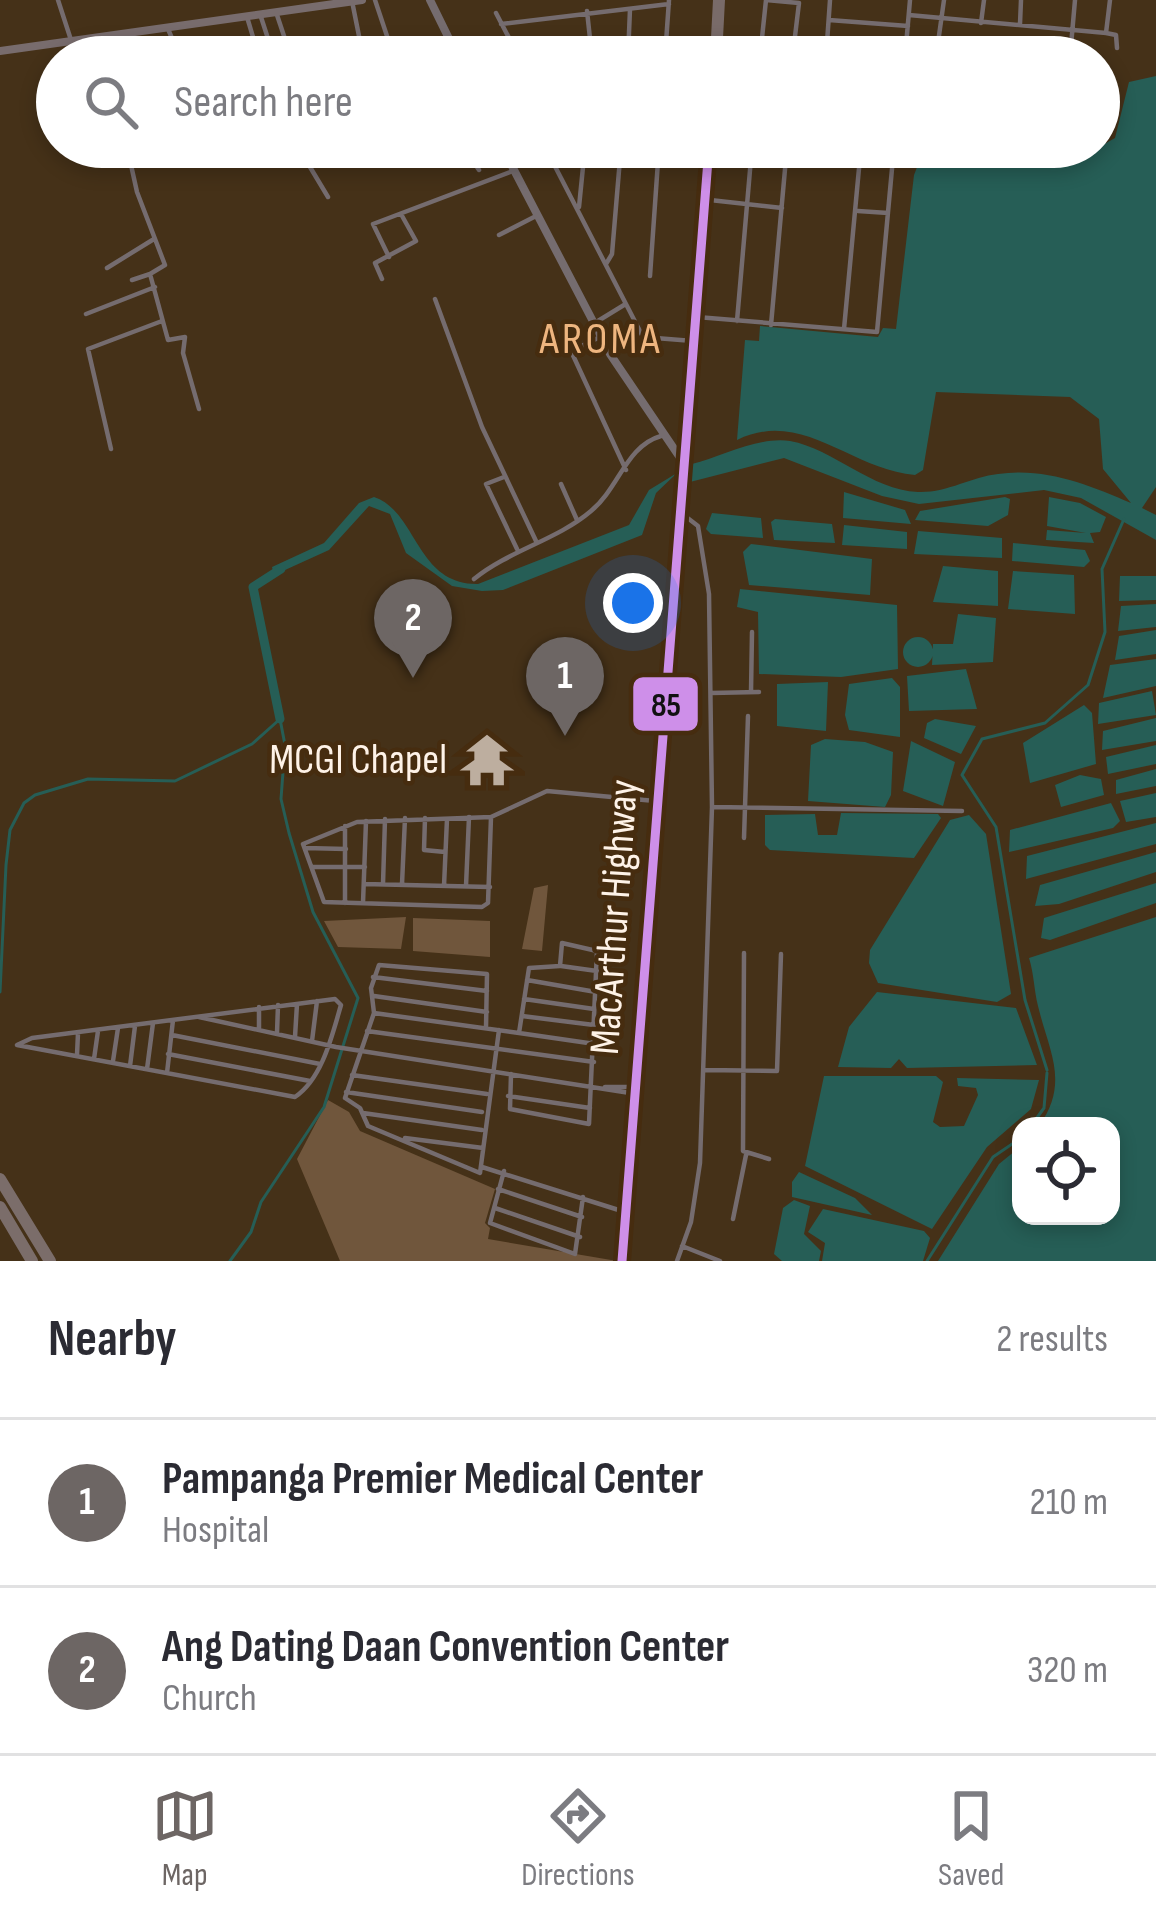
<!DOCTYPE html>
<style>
:root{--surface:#fff;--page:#f7f7f7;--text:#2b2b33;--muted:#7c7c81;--line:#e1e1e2;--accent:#6d6664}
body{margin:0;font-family:"Sofia Sans Condensed",sans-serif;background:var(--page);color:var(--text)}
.controls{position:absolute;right:36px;bottom:36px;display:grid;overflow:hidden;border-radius:24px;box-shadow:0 6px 18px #0003}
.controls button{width:108px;height:108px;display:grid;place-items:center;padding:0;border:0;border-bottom:3px solid var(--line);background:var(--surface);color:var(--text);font:60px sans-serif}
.you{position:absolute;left:633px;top:603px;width:42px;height:42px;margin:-30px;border:9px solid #fff;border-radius:50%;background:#1a73e8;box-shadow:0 0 0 18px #1a73e833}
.badge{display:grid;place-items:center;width:78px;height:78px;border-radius:50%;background:var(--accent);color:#fff;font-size:39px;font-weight:700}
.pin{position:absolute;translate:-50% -99px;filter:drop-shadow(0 3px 6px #0008)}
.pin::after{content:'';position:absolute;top:63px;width:42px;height:36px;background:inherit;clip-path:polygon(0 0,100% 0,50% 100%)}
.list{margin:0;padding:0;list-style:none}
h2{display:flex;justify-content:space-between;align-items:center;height:156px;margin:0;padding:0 48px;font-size:51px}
h2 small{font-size:39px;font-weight:400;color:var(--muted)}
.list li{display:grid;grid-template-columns:78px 1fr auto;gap:36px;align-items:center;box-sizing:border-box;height:168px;padding:0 48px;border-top:3px solid var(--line)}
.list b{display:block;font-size:45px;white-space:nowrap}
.list p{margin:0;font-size:39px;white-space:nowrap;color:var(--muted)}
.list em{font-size:39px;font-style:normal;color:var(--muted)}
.icon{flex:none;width:66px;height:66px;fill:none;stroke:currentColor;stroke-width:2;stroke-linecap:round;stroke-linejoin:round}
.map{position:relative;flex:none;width:1156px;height:1261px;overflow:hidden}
.search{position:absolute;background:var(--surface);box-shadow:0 6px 18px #0003;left:36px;right:36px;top:36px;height:132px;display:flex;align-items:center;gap:30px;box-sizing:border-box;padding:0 42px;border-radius:66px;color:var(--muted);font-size:45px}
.sheet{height:492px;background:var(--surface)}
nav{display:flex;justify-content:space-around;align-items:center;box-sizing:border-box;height:168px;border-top:3px solid var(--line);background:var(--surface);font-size:33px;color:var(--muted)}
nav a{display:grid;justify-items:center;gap:6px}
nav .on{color:var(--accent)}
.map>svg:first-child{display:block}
.green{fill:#70563c}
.water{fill:#265e56}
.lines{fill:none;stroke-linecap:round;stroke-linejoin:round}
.stream{stroke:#265e56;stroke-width:3}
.river{stroke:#265e56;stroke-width:9}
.minor{stroke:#756c6f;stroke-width:4.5}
.tertiary{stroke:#756c6f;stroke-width:8}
.secondary{stroke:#786c6d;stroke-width:8}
.trunk{stroke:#796b69;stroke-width:12}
.motorway{stroke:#7b6d6a;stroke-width:12}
.bus-1-casing{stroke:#462c0f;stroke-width:18}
.bus-1{stroke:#ce8fe9;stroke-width:9}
.labels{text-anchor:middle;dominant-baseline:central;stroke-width:9;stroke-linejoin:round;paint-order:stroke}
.poi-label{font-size:42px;fill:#fef2e7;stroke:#462c0f;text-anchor:end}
.street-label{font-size:42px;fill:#fef2e7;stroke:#462c0f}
.neighbourhood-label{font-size:45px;letter-spacing:3px;fill:#eeb57f;stroke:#462c0f}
.line-badge{stroke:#462c0f;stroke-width:4.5}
.pale-badge-label{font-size:33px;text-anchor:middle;font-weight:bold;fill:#111}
</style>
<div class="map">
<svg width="1156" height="1261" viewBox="0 0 1156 1261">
<rect width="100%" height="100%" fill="#453118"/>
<path class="green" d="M548,885L542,951L522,949L534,888Z
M406,917L401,949L338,947L324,921Z
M413,918L490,921V957L413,951Z
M328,1100L349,1112L360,1131L495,1189L485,1223L490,1228L488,1239L617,1261H340L297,1159Z"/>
<path class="water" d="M1156,76V487L1142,508L1156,515V540L1081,498L1044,490L919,504L882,496L784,458L690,482L692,464C721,457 759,436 790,441C834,449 871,490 918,492C947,493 971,477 998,474C1046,467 1089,485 1131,503L1103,469L1099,419L1070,397L936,392L923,470L915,475C851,470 802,408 737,440L745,340L759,341L760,326L878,337L883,328L896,329L914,175L925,147H1099L1115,138L1129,82Z
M677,473L656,493L642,535L503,590L482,591L452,586L406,553L390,514L369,506L329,550L274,575L272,567L324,543L359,503L374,497C417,511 416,585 478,584L629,525L649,490Z
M844,492L905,510L911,524L843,518Z
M1005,497L1010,499L1008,515L988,526L915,520L920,511Z
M1049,497L1080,503L1106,517L1100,532L1090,533L1094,543L1046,540L1047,530L1086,533L1047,526Z
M712,513L761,518L763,538L711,534L706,529Z
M775,519L832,524L835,543L774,540L771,522Z
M844,525L907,532V549L842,545Z
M918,531L1002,538V558L914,554Z
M1013,543L1085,550L1090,561L1084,567L1012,561Z
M751,544L872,559L870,595L749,585L743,552Z
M943,566L998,571V606L933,602Z
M1013,571L1074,575L1075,614L1008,609Z
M1120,576H1156V600L1119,601Z
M740,589L897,605L898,669L841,677L759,674L758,612L737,607Z
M1156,604V627L1118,631L1121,606Z
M958,614L996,618L993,662L932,665L933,644H953Z
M1156,630V654L1115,660L1119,636Z
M903 652a15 15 0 1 1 30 0a15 15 0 1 1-30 0Z
M1156,659V686L1103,698L1110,665Z
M966,669L977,709L909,711L907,676Z
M892,678L900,687V737L849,730L845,715L849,684Z
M828,682L826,731L777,726V684Z
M1152,691L1156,715L1098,724L1099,703Z
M1084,705L1092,713L1096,764L1030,783L1023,743Z
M1156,718V741L1102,750L1103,731Z
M935,719L976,726L961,754L924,738L927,723Z
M825,739L865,742L893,752L891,795L885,807L808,801L811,745Z
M911,741L955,762L943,806L903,791Z
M1156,745V764L1108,774L1106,757Z
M1156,769V786L1116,794V780Z
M1080,775L1101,779L1104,795L1061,807L1055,785Z
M1156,793V817L1126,822L1120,801Z
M1111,803L1120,821L1113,828L1009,852L1010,830Z
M841,813L938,814L941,818L914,858L770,850L765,845V815L815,814L818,835H837Z
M969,815L986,834L1011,994L997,1002L878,983L869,963L870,950L950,820Z
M1156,823V844L1026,879L1027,856Z
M1156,852V872L1059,904L1035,906L1040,885Z
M1156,883V903L1050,940L1041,938L1044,918Z
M1156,917V1261H938L999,1164L1021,1146V1216H1111V1126H1039C1070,1082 1049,1052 1038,1006C1034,990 1034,974 1029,958Z
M877,992L1016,1008L1037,1065L907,1068L899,1059L891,1068L838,1067L849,1027Z
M824,1076H936L943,1082L933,1122L940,1127L964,1126L978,1095L976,1088L958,1086L957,1078L1039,1080L1031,1109L987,1147L932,1229L805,1166Z
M799,1172L855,1198L872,1215L792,1197V1182Z
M794,1200L810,1206L804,1234L821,1251L819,1261H782L774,1254L783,1208Z
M823,1209L924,1231L930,1238L923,1261H822L825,1243L808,1232Z"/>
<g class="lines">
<path class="stream" d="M0,992L6,865L10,830L24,803L35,795L88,779L175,781L252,744L280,719L285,745L281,799L289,833L313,912L358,998L324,1107L261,1202L251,1232L230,1261
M1047,1070L1025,1000L996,827L962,775L982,739L1045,723L1088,685L1105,632L1102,569L1124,519
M1031,1126L1044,1108L1047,1073
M927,1261L993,1157L1021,1138"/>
<path class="river" d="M280,719L253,587L281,569"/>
<path class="minor" d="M58,0L71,40
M375,0L393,54
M352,1L360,41
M587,11L592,57
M276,12L291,57
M496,13L519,57
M260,14L274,57
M909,15L1106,33
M247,17L259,57
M829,20L908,26
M981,23L984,0
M501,24L669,4
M1020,24L1021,0
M168,29L180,57
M1106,33L1110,0
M1106,33L1116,35L1117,48
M81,40L97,57
M937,51L996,57
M760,54L793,53L799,3
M550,57L592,51
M628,57L630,9
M665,57L669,0
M760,57L766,0L799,3
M826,57L830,0
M905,57L910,0
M936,57L944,0
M1070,57L1075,0
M1099,78L1104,97L1099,128
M127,147L137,192L165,265L150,274L168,340L185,337L183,353L199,409
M298,147L328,197
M545,147L643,337L693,341
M506,155L522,147
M479,170L473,161L501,147
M710,200L782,208
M579,207L585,147
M858,211L888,213
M499,235L536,216
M389,257L373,224L513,171
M606,264L612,254L621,147
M107,268L154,239
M650,276L659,147
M382,279L375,263L416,241L401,214
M132,280L150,274
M435,299L482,427L536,541
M86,314L155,287
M697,317L877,332L894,147
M737,321L752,147
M593,324L624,305
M771,325L787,147
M844,329L861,147
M600,337L571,351L626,470
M111,449L88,349L162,321
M504,477L486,484L517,549
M561,484L577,520
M474,579C510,550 557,540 591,511C619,488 626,446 661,436
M751,692L752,632
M711,693L759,692
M712,807L962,811
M491,817L488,903L482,907L324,902L303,844L357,822L491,817L547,791L655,801
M425,818L424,850L445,852
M345,826V903
M744,838L748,716
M305,848L346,849
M313,867H365
M364,884L490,887
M383,884L385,819
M402,884L405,818
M444,886L447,819
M466,886L469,817
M363,903L366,821
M744,953L743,1151L769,1159
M561,966L597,971
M373,977L487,991
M527,980L596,992
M374,996L487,1012
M335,999L341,1005C332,1036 322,1079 295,1097L17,1045L32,1038Z
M524,999L594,1009
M374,1013L519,1033L529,968L560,966L562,943L597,951L589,1124L510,1109L511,1074
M522,1016L594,1025
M199,1017L336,1047L630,1093
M486,1028L487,974L379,965L371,988L374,1013L345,1098L360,1108L368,1126L480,1173L499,1030
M259,1030V1007
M367,1031L594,1062
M277,1033L278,1005
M519,1033L595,1044
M172,1035L320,1064
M295,1037L297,1004
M312,1041L317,1001
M168,1054L310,1081
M77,1055L78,1033
M94,1059L98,1031
M113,1061L118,1028
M130,1066L135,1026
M147,1069L153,1023
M704,1070L777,1071L781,954
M167,1073L173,1020
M352,1075L487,1094
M605,1087H635
M346,1092L482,1112
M508,1096L590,1108
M363,1113L482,1130
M405,1138L483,1148
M482,1167L625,1212
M504,1171L490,1223L575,1254L583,1197
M498,1189L582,1217
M495,1208L580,1237
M733,1219L746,1155
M682,1246L720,1261
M677,1261L691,1222L700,1163L712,807L709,594L698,526L685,516"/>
<path class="tertiary" d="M430,0L458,57
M502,147L610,354L683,462"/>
<path class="secondary" d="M0,51L362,0"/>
<path class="trunk" d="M716,57L719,0
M622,1261L709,147"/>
<path class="motorway" d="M0,1179L50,1261
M0,1207L32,1261"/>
<defs>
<path id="bus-1" d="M622,1261L709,147"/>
</defs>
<use href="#bus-1" class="bus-1-casing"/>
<use href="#bus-1" class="bus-1"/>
</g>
<defs>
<symbol id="temple-bare" viewBox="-9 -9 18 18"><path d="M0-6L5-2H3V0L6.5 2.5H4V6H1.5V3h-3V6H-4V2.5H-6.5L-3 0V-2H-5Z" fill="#bdae9f" stroke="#462c0f" stroke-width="2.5" paint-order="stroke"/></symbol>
</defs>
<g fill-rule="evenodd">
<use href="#temple-bare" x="449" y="722" width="76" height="76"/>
</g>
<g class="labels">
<g class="poi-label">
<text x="447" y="760">MCGI Chapel</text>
</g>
<g class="street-label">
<text transform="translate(615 917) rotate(-86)">MacArthur Highway</text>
</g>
<g class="neighbourhood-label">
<text x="601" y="339">AROMA</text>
</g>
</g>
<rect class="line-badge" x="631" y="675" width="69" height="58" rx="12" fill="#ce8fe9"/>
<g class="pale-badge-label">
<text x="666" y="716">85</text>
</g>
</svg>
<div class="controls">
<button><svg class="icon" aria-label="locate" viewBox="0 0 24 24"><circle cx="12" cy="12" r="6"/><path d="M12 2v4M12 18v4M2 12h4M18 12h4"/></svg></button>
</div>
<div class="you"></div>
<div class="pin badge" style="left:565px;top:736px">1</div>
<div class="pin badge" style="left:413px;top:678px">2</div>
<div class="search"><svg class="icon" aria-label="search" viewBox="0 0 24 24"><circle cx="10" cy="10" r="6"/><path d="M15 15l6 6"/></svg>Search here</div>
</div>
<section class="sheet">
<h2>Nearby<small>2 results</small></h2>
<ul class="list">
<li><span class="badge">1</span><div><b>Pampanga Premier Medical Center</b><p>Hospital</p></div><em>210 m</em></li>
<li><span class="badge">2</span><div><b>Ang Dating Daan Convention Center</b><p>Church</p></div><em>320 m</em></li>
</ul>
</section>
<nav>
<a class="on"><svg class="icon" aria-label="map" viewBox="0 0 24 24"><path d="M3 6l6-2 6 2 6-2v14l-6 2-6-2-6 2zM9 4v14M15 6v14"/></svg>Map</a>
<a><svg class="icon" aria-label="directions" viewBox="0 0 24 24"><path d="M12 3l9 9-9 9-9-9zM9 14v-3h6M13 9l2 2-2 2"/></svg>Directions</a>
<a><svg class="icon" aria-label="saved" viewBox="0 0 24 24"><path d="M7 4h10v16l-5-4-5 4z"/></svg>Saved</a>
</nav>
